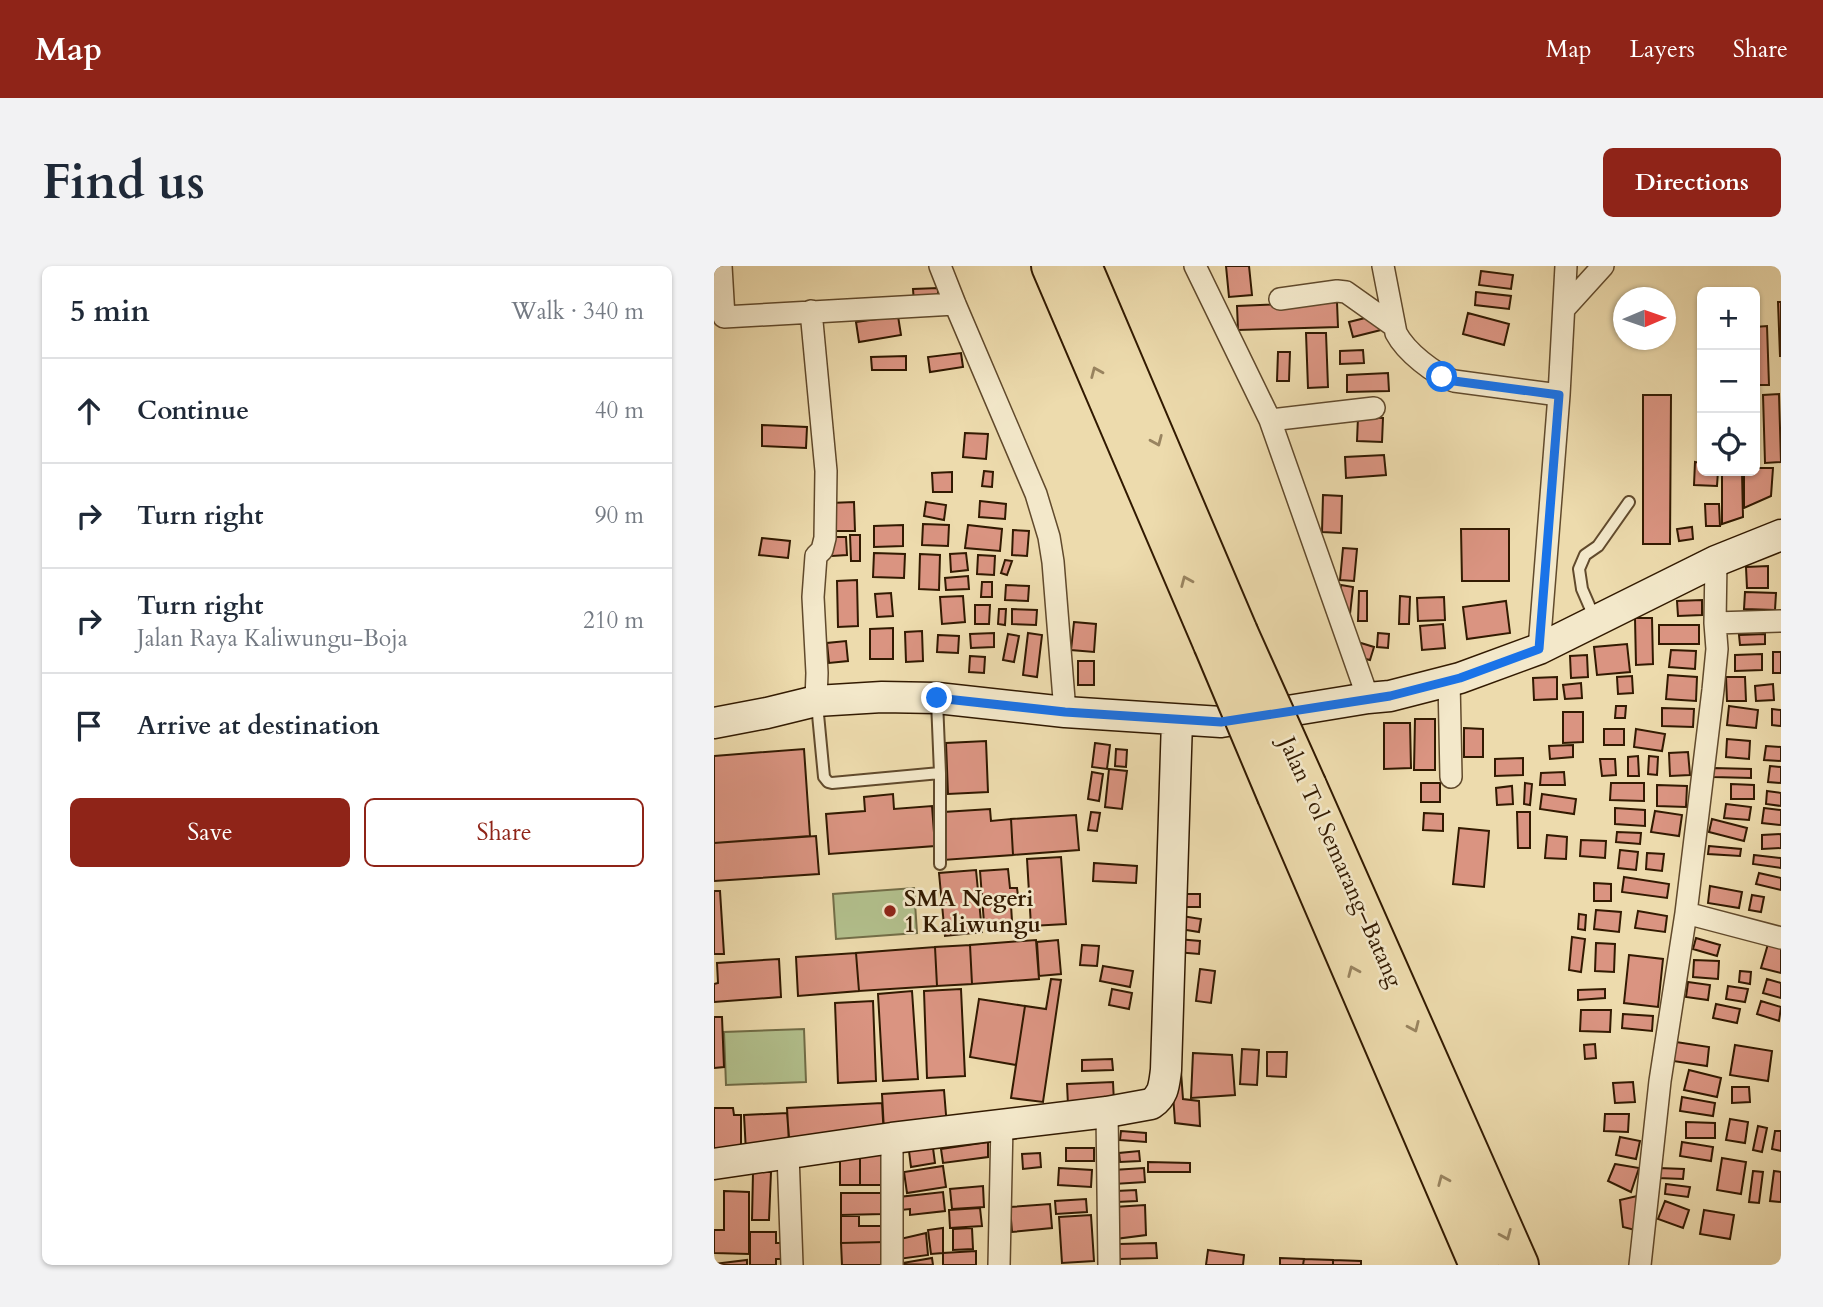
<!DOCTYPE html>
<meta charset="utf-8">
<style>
:root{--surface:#fff;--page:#f2f2f3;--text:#1f2937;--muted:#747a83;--line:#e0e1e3;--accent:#8f2418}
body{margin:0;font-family:Cardo,serif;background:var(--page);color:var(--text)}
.controls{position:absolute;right:21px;top:21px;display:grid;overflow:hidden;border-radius:10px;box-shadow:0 2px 5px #0004}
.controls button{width:63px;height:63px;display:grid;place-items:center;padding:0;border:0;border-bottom:2px solid var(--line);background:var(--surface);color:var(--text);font:35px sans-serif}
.compass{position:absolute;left:899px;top:21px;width:63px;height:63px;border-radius:50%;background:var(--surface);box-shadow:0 2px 5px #0004;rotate:88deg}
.stop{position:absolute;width:21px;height:21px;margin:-16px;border:5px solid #1a73e8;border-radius:50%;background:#fff}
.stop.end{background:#1a73e8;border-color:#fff;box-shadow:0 2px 7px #0008}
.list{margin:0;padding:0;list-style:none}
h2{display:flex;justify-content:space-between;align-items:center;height:91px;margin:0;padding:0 28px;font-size:30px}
h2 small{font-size:23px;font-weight:400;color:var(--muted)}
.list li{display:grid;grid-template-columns:46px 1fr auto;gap:21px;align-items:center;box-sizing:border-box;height:105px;padding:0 28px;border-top:2px solid var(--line)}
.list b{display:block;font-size:26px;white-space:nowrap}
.list p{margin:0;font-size:23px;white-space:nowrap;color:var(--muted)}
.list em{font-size:23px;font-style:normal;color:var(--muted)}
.actions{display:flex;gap:14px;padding:21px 28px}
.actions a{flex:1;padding:16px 0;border:2px solid var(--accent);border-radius:10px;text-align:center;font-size:24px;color:var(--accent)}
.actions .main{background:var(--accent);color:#fff}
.icon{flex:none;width:38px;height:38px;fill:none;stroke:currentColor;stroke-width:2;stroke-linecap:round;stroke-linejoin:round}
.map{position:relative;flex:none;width:1067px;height:999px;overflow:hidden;border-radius:10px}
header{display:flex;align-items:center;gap:42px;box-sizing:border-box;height:98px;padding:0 35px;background:var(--accent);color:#fff}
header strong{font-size:33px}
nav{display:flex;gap:38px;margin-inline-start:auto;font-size:24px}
.intro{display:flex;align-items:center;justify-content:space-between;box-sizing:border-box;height:168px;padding:0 42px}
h1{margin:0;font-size:49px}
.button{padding:18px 32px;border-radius:10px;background:var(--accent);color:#fff;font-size:24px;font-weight:700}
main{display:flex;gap:42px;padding:0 42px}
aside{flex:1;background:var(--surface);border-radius:10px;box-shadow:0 2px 5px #0004}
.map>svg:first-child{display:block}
.green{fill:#b3c18e;stroke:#726e48;stroke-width:2}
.building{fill:#da9481;stroke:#321a01;stroke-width:2}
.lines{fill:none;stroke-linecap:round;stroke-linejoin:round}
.lane-casing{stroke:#614a2c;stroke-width:14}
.street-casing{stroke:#614a2c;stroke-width:24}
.secondary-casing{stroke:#321a01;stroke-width:33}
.highway-casing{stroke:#321a01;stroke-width:42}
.lane{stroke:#f3e8ca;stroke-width:10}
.street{stroke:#f3e8ca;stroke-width:21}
.secondary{stroke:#f3e8ca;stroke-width:30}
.highway{stroke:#eddbad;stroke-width:38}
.highway-bridge-casing{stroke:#321a01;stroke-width:42;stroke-linecap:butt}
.highway-bridge{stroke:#eddbad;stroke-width:38}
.oneway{stroke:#998460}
.route{stroke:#1a73e8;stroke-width:9}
.poi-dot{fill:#8f2418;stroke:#f3e8ca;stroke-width:2.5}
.labels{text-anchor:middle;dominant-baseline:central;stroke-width:5;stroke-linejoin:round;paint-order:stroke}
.street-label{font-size:23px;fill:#321a01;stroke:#f3e8ca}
.poi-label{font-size:23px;font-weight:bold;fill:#321a01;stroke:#f3e8ca;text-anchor:start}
</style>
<header>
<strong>Map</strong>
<nav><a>Map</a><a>Layers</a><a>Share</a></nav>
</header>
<div class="intro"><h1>Find us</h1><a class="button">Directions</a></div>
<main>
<aside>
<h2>5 min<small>Walk · 340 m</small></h2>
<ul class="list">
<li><svg class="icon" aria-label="ahead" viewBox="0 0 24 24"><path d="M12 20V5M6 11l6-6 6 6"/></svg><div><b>Continue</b></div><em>40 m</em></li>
<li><svg class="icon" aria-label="right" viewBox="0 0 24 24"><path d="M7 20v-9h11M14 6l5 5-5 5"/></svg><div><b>Turn right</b></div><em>90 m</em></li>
<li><svg class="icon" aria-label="right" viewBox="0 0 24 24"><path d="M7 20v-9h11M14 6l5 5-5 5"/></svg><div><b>Turn right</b><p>Jalan Raya Kaliwungu-Boja</p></div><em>210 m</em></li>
<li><svg class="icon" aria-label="arrive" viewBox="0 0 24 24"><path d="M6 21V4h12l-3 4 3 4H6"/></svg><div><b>Arrive at destination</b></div></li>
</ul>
<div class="actions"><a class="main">Save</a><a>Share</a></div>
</aside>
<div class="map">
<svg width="1067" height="999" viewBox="0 0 1067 999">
<rect width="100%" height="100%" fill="#eddbad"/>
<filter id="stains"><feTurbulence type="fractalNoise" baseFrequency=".00286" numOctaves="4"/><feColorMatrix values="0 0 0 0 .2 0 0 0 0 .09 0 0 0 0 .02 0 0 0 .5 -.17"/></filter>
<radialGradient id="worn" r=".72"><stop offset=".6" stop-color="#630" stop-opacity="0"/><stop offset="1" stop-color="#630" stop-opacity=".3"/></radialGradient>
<path class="green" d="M200,622L203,667L122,673L119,628Z
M90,763L92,816L12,819L10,766Z"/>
<path class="building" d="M512,0H535L538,29L515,31Z
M767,5L799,9L797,23L765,19Z
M224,22V36L200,37L199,23Z
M762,26L797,30L795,43L761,39Z
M623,36L624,61L524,64L523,40Z
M1064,36H1067V90H1066Z
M754,47L795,58L790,79L749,68Z
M663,49L667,64L639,71L635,56Z
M184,50L187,69L145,76L142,56Z
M1053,60L1055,119H1041V61Z
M592,67H612L614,121L594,122Z
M649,84L650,97L626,98V85Z
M564,86H576L575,115H563Z
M247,87L249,101L216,106L214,91Z
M192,90V104H158L157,91Z
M674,107L675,125L633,126V109Z
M1065,128L1067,196L1051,197L1049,129Z
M929,129H957L956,278H929Z
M1041,133H1043L1045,192H1041Z
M644,151L669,152L668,176L643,175Z
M48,159L93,161L92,182L48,180Z
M251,167L274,168L272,193L249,191Z
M670,189L672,209L632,212L631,191Z
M981,196L988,197V205H1004L1003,220L980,219Z
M1041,202H1059L1057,230L1030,242V205H1041Z
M270,205L279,206L278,221L268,220Z
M238,206V226H219L218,207Z
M1028,206L1029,251L1008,258V207Z
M609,229L628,230L627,267L608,266Z
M266,235L292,238L291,253L265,251Z
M140,236L141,265H117L116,237Z
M212,236L232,239L230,254L210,250Z
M991,238H1005L1006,260H992Z
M209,258L235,259L234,280L208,279Z
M189,259V280L160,281V260Z
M254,259L288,263L286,285L251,282Z
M978,261L979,273L965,275L963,263Z
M747,263H795V315H748Z
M299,264L315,265L313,290L298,289Z
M136,269H146V295H137Z
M117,271H132L133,289L118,290Z
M48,272L76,275L74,292L45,289Z
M629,282L643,283L640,315L626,314Z
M160,287L191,288L190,312L159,311Z
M252,287L254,304L237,306L236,288Z
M206,288L226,289L225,324L205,323Z
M264,289L281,290L280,309L263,308Z
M291,294L298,295L293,309L287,307Z
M1054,300V322H1033L1032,301Z
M254,310L255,323L232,324L231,312Z
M143,314L144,360L124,361L123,315Z
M268,316H278V331H267Z
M292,319L315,320L314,335L291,334Z
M627,319L639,321L636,348L624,347Z
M645,325H653V355H644Z
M1031,326L1062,327L1061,344L1030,343Z
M177,327L179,350L163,351L161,328Z
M249,330L251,356L228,358L226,331Z
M686,330L696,331L695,358H685Z
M730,331L731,354L704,355L703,332Z
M988,334V349L964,350L963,335Z
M792,335L796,367L753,373L749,341Z
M261,339H276L275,358H261Z
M285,343H292L291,359L284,358Z
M298,343L323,344L322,359L298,358Z
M921,352H938L939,398L922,399Z
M360,356L382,358L380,386L357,384Z
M729,358L731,382L708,384L706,360Z
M945,359H985V378H945Z
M179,362V393H156V363Z
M208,365L209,395L192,396L191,366Z
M280,367V381L257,382L256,368Z
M314,367L328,369L323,411L309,409Z
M664,367L675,368L674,382L663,381Z
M294,368L305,370L300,396L289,394Z
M1051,368V378L1026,379L1025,369Z
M224,369L245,370L244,387L223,386Z
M132,375L134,395L115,397L113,377Z
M647,377L660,381L656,394L643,391Z
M913,378L916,406L883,409L880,381Z
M957,384L982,385L981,403L955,401Z
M1059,386H1067V407H1059Z
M1048,388V404L1021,405V389Z
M873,389L874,411L857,412L856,390Z
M256,390L271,391L270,407L255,406Z
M364,395H380V419H364Z
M954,409L983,411L982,435L952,433Z
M918,410L919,427L904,428L903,411Z
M843,411V433L820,434L819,412Z
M1012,411H1031L1032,435H1013Z
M867,417L868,432L851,433L849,419Z
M1059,418L1060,434L1042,435L1041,420Z
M902,440H912L911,452H901Z
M1015,440L1044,444L1042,462L1013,459Z
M948,442L980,443L979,461L948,460Z
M1058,443L1067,444V460L1058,459Z
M849,446H869V476L849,477Z
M701,453H721V504H700Z
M670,457H696L697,502L670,503Z
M750,462L769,463V491H750Z
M890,463H910V479H890Z
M922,463L951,468L948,485L920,481Z
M1013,473L1036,475L1035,493L1012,491Z
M272,475L274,526L234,528L232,477Z
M381,477L396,479L393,503L378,501Z
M859,479V491L836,493L835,480Z
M1052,480L1067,481V495L1050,494Z
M90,483L96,570L0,577V490Z
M402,483L413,484L412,501L401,500Z
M974,486L976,509L956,510L955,487Z
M924,490L925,510H914V491Z
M935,490L944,491L943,509L934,508Z
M809,492V509L781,510V493Z
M886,493H901L902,509L888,510Z
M1056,500L1067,501V517L1054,516Z
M999,502L1037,503V512L999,511Z
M395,503L413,505L408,543L391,541Z
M378,506L389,508L385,535L374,533Z
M850,506L851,519H826L827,507Z
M707,517H726V536H707Z
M811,517L818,518L816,539L810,538Z
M897,517H930V535L896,534Z
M1017,518L1040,519V533H1017Z
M943,519L973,520L972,541L943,540Z
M798,520L799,538L783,539L782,522Z
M1053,525L1067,527V540L1052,538Z
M179,528L180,543L218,540L221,580L115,588L112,548L151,545L150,531Z
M828,528L862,533L860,548L826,543Z
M1012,538L1037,541L1035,554L1010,552Z
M901,542L931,544V560L901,558Z
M1050,542L1067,544V559L1048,557Z
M276,543L277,555L297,553L299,589L229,594L230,546Z
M941,545L968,549L965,570L937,566Z
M377,546L386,547L383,565L374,564Z
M803,546H816V582H804Z
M710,547L729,548V565L709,564Z
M362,549L365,584L299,589L297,553Z
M998,553L1033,562L1030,575L995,566Z
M745,562L775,565L770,621L739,618Z
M903,566L927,567L926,578L902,576Z
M1067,568V582L1048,583V569Z
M833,569L853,571L852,593L831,592Z
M102,570L105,608L0,615V577Z
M867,574L892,575L891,592L866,590Z
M995,580L1027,583L1026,590L994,588Z
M906,584L924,586L922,604L904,602Z
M933,587L950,588L948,605L932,603Z
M1040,589L1067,592V602L1039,598Z
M347,591L352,658L317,660L313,593Z
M380,597L423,600L422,617L379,615Z
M294,603L296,622H303L305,638L297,639L298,655L270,657L266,605Z
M262,604L268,666L231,670L225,607Z
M1045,607L1067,612V624L1042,618Z
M910,611L955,618L953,632L908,626Z
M880,617L897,618V635H880Z
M996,620L1028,626L1025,642L994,637Z
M0,625H6L10,688H0Z
M467,628H486V641H467Z
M1038,629L1050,631L1047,646L1035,644Z
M882,644L907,646L905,666L880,663Z
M924,645L953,650L951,666L921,662Z
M865,648L872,649L871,664L864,663Z
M468,650L487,653L485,666L466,663Z
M858,671L871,673L867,706L855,704Z
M982,672L1006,679L1003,690L979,683Z
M463,673L486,675L485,688L462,686Z
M322,674L325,713L258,718L256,679Z
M344,674L347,708L325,710L323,676Z
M882,677L901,678L900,706L881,705Z
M1054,678L1067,682V707L1047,702Z
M256,679L258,718L223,720L221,681Z
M368,679L385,680L383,700L366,699Z
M221,681L223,720L145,725L142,687Z
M142,687L145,725L84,730L82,691Z
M915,689L949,693L944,741L910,737Z
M65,693L67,731L0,736V718L4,717L3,697Z
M980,694L1005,695L1004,713L979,711Z
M389,700L419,705L416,721L386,715Z
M486,703L501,705L497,737L482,735Z
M1026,705L1037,706L1036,718L1025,716Z
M337,713L347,714L329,836L297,832L311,740L332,743Z
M1053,713L1067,717V732L1049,727Z
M974,716L996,719L994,734L972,731Z
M1014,720L1034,723L1031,736L1012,733Z
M247,723L251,810L213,812L210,725Z
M398,723L418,727L415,743L395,739Z
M891,723V732L864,734V724Z
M198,725L204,813L169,815L164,728Z
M265,733L311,740L302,799L256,791Z
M159,735L162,815L124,817L121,737Z
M1047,735L1067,741L1065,755L1043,748Z
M1002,738L1026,743L1023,757L999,752Z
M867,744H897L896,766L866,765Z
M909,748L939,750L938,765L908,762Z
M0,751H8L10,801L0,802Z
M962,776L995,781L993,800L959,795Z
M881,778L882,792L871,793L870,779Z
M1021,779L1058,785L1054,815L1016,809Z
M528,783L545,784L543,819L526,818Z
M553,786H573L572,811L553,810Z
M479,787L518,789L521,829L477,832Z
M466,792L469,833L485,835L486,860L461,857L457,800Z
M398,793L399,804L368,805V794Z
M975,804L1007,812L1003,831L970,824Z
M399,816L400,837L354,839L353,818Z
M919,816L921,836L901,837L899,817Z
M1018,821H1035L1036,836L1018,837Z
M230,824L233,861L170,865L168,828Z
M968,831L1001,837L999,850L966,845Z
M168,837L170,871L75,877L73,842Z
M0,842H19L20,849H27V884L0,895Z
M73,847L76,883L32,886L30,849Z
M891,848H915L914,866L890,865Z
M1016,853L1034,856L1031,877L1012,874Z
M972,856L1001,857V872H972Z
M1044,860L1053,862L1048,886L1039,884Z
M407,865L432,867V876L406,874Z
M1061,865H1067V885L1058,883Z
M906,871L926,875L922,893L902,889Z
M274,876V891L229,897L227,883Z
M968,876L999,881L997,895L966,890Z
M219,882L221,897L197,901L195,885Z
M352,882H380V895H352Z
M425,885L426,895L406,896L405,887Z
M146,886H170V919H146Z
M326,887L327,901L309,903L308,888Z
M126,892H146V919H126Z
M1008,892L1032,896L1027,928L1003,924Z
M434,896L476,897V906H434Z
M901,898L925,902L917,926L894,915Z
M229,900L232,921L193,927L190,906Z
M345,902L378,904L377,921L344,919Z
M430,902L431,916L400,918L399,904Z
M944,902L970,903L969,913L944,912Z
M1039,905L1049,906L1045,937L1035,936Z
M1060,905L1067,906V936L1056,935Z
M39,906H57L55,954H38Z
M952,918L976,921L974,931L951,928Z
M269,920L270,941L238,943L236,923Z
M422,924L423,935L403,936L402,925Z
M10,925L35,926V988L0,987V964H10Z
M229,926L231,945L196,949V943L187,944L185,931Z
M127,927H169V948L127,949Z
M923,930L921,964L909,961L906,934Z
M372,933L373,946L342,948L341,935Z
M951,935L975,944L969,962L944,953Z
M336,938L338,962L298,966L296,941Z
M431,939L432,969L401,973L400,941Z
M266,942L268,960L236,962L235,944Z
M990,944L1020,949L1016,973L986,968Z
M377,949L380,995L348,997L345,951Z
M127,950H145V960H169L170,976L127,977Z
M229,962V987L217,988L214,964Z
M258,962L259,983L239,984V963Z
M36,966H62V977H70V993H62V999H36Z
M212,967L214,989L185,993L182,974Z
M170,976V999H128L127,977Z
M442,977L443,992L405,993V978Z
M494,984L530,989L529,999H492Z
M262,985V999H229V987Z
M218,992L219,999L183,998Z
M566,992L590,993L589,999H566Z
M590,993L619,994V999H589Z
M33,994V999H0V998Z
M619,994L647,995V999H619Z"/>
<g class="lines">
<defs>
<path id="lane" d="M881,353L868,323L865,303L871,289L884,280L915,236
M103,438L110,511L114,516L118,517L226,507L223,435
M226,507V598"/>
<path id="street" d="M7,0L10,51L241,38
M226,0L241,38L322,228L335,271L339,296L351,446
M481,0L556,154L654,432
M669,0L682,67C692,86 720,108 740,115L845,129
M566,33L623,25L632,26L680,60
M850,43L889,0
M97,45L112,205L111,272L108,284L102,290L99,331L103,407L102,435
M556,154L660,142
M1002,295L1001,357L1067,355
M825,383L845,129L852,0
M735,414L737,511
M972,647L1067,672
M393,846L395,999
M74,888L78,999
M178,999V872
M285,999L288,858
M926,999L946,815L972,647L999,424L1003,383L1001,357"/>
<path id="secondary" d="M0,457L53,447L102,435L168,431L223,432L351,446L507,456L654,432L676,430L746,412L825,383L1002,295L1067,269
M0,898L178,872L393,846L437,838C450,829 450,819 452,804L463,454"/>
<path id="highway" d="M337,0L499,378
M368,0L524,366
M593,520L805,999
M563,530L765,999"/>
</defs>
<use href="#lane" class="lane-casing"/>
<use href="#street" class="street-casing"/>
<use href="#secondary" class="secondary-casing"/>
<use href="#highway" class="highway-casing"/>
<use href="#lane" class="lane"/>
<use href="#street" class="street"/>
<use href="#secondary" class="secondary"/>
<use href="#highway" class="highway"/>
<defs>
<path id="highway-bridge" d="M524,366L593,520
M499,378L563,530"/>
</defs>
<use href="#highway-bridge" class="highway-bridge-casing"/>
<use href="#highway-bridge" class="highway-bridge"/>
</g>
<defs><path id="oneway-chevron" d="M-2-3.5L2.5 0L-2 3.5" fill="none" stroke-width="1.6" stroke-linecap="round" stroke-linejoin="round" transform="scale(1.75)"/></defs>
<g class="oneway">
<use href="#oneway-chevron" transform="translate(382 106) rotate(-113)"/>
<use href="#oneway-chevron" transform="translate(443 175) rotate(67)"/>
<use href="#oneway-chevron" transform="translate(472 315) rotate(-113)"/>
<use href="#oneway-chevron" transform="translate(639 705) rotate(-113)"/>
<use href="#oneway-chevron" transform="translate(700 761) rotate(66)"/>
<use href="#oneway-chevron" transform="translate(729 914) rotate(-113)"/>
<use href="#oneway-chevron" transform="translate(792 969) rotate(67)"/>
</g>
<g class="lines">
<path class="route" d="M223,432L351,446L507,456L676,430L746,412L825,383L845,129L740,115L728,111"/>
</g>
<circle class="poi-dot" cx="176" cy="645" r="7"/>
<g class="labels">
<g class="street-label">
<text transform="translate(627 596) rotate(66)">Jalan Tol Semarang–Batang</text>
</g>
<g class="poi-label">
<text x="190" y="632">SMA Negeri<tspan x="190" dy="26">1 Kaliwungu</tspan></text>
</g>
</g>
<rect width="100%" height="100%" filter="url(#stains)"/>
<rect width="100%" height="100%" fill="url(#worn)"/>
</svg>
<div class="controls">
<button>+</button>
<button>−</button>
<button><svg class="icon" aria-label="locate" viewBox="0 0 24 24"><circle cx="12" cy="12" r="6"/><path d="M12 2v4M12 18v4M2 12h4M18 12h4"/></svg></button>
</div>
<svg class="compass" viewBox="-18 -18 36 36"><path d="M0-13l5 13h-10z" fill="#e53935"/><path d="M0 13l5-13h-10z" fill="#747a83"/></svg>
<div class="stop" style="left:728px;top:111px"></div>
<div class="stop end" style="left:223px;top:432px"></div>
</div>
</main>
